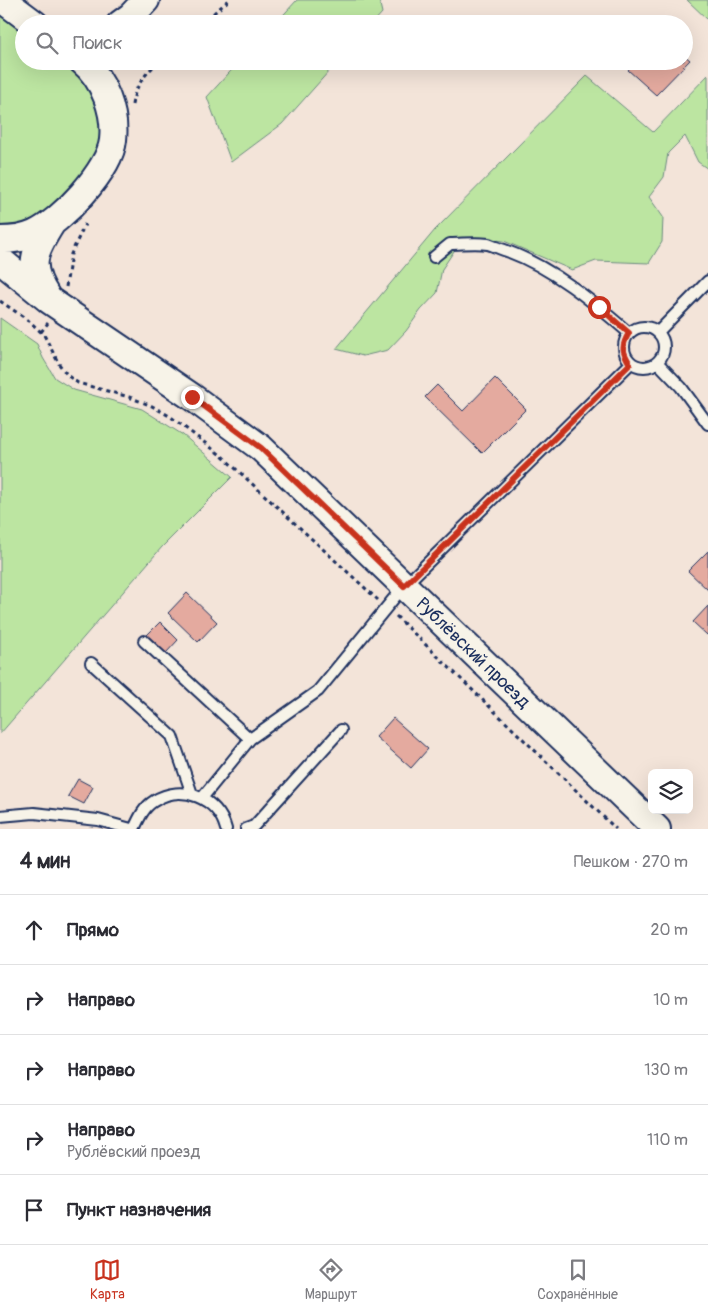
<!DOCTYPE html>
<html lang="ru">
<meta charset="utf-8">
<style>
:root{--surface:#fff;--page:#f7f7f7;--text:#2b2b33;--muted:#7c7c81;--line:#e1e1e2;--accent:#c8321e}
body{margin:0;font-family:Pangolin,sans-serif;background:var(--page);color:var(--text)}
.controls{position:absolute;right:15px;bottom:15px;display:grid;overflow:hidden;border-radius:8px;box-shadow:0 5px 20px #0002}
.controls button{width:45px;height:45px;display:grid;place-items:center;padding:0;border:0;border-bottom:1px solid var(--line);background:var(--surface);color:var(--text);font:25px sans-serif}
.stop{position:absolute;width:15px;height:15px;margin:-11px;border:4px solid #c8321e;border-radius:50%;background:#fff}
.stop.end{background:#c8321e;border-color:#fff;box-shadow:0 1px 5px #0008}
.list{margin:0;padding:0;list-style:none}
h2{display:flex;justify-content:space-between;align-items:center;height:65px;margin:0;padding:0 20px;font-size:21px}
h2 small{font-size:16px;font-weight:400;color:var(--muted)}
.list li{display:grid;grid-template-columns:32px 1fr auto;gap:15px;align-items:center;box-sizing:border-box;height:70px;padding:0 20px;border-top:1px solid var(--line)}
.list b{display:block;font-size:19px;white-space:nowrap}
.list p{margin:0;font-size:16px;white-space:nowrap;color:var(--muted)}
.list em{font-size:16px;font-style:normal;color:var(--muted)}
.icon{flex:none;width:28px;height:28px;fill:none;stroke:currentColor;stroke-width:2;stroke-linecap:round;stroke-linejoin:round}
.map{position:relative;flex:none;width:708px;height:829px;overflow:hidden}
.search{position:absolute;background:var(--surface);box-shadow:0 5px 20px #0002;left:15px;right:15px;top:15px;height:55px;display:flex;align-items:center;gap:12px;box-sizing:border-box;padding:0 18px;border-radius:28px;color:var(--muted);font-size:19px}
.sheet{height:415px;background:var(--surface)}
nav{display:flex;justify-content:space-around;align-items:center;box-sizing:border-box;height:70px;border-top:1px solid var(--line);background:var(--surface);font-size:14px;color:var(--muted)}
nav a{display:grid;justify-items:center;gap:2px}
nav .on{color:var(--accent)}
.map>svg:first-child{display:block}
.green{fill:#bce5a1;stroke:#6c8a80}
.building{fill:#e4aa9f;stroke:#1b2f5e}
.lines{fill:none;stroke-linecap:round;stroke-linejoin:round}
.lane-casing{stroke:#1b2f5e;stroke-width:14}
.secondary-casing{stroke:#1b2f5e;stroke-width:30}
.path{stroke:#1b2f5e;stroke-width:3;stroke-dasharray:4 4;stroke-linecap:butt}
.lane{stroke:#f7f3e8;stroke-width:10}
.secondary{stroke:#f7f3e8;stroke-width:26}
.route{stroke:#c8321e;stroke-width:6}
.labels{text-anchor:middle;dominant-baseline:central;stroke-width:5;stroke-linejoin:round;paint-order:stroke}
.street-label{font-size:18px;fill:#1b2f5e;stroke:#f7f3e8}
</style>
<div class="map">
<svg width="708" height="829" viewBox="0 0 708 829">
<rect width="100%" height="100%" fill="#f3e4d9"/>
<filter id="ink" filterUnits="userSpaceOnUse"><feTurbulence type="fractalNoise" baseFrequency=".02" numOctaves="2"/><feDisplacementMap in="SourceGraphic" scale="10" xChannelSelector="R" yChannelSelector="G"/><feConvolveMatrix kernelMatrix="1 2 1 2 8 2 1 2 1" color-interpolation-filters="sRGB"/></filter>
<g filter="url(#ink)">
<path class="green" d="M297,0H379L382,13L372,24H275Z
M687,0H708V20Z
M0,9L24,27V61H68L81,71L103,119L98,153L48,215L15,228H0Z
M240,61H338L282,124L231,162L207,97Z
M708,75V169L698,162L685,136L668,153L664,177L649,197L663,217L662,242L649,263L596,261L572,270L504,241L478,238L456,248L442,269L437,293L421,310L406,331L388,350L363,356L336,349L435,230L587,76L653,132Z
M0,318L37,344L43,358L55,378L74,390L142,409L183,435L232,477L162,547L0,734Z"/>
<path class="building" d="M684,36L691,42L684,50Z
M684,55L690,60L656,95L628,70L636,61H684Z
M495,378L526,409L482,453L425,397L437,385L463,411Z
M708,551V590L688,571Z
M187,593L217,622L198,642L168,613Z
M708,606V634L707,635L693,622Z
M160,622L178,640L166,653L147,635Z
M393,718L428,749L411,768L376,737Z
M78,779L93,787L84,804L68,796Z"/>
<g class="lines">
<defs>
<path id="lane" d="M434,257L450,244C462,244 476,242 488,244C494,246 501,249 507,251C553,268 592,301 629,333
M624 347a20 20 0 1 1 40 0a20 20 0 1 1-40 0Z
M658,332L708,281
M658,363L681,387L708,424
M144,641L250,739
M91,663L172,736L192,794
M202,798L250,739L318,691L404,586L630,364
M0,816L34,813L98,820L131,829
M134,829C139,818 144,807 154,801C182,783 218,798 226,829
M246,829L254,826L341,730"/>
<path id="secondary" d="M3,0L35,24
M120,24L131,16L146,0
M0,240C11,240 23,239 34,234C61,222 110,170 113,140C116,113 104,79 82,61
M0,260L49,300L192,397L261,448L657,829
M47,297C27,265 33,253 52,223"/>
</defs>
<use href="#lane" class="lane-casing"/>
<use href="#secondary" class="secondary-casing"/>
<path class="path" d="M201,24L229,0
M132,105C135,86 145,74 159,61
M66,287L71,254L85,224
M0,301L28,320L44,335L59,364L68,376L78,383L129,397L152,406L171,417L222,456L378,600
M41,332L48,323
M396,616L616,829"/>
<use href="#lane" class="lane"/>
<use href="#secondary" class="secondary"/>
</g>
</g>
<g class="lines" filter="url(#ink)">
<path class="route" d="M192,397L261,448L404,586L630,364C622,351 621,346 629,333L599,307"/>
</g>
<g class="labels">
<g class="street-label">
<text transform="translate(473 653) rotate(44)">Рублёвский проезд</text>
</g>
</g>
</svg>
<div class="controls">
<button><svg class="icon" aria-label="layers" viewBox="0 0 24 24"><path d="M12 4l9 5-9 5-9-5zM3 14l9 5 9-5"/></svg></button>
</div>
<div class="stop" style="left:599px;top:307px"></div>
<div class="stop end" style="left:192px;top:397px"></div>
<div class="search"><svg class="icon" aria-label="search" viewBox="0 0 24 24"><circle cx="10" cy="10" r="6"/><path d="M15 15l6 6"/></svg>Поиск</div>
</div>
<section class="sheet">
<h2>4 мин<small>Пешком · 270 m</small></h2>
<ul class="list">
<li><svg class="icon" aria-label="ahead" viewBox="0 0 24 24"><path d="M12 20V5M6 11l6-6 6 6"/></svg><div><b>Прямо</b></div><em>20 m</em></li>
<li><svg class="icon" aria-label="right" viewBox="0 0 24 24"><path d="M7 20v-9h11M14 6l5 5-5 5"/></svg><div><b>Направо</b></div><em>10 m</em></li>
<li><svg class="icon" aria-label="right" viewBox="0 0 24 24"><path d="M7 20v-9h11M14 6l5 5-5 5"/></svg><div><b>Направо</b></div><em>130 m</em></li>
<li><svg class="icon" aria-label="right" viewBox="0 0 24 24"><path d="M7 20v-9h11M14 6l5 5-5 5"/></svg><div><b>Направо</b><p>Рублёвский проезд</p></div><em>110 m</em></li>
<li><svg class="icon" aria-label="arrive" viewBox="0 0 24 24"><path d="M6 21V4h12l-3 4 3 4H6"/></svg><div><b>Пункт назначения</b></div></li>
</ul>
</section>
<nav>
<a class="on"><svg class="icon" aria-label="map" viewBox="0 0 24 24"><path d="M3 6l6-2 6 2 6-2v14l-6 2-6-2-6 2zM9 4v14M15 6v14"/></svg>Карта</a>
<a><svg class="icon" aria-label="directions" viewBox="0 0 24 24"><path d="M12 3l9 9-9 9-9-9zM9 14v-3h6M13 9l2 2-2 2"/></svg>Маршрут</a>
<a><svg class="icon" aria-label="saved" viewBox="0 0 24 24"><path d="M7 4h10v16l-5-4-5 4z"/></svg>Сохранённые</a>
</nav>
